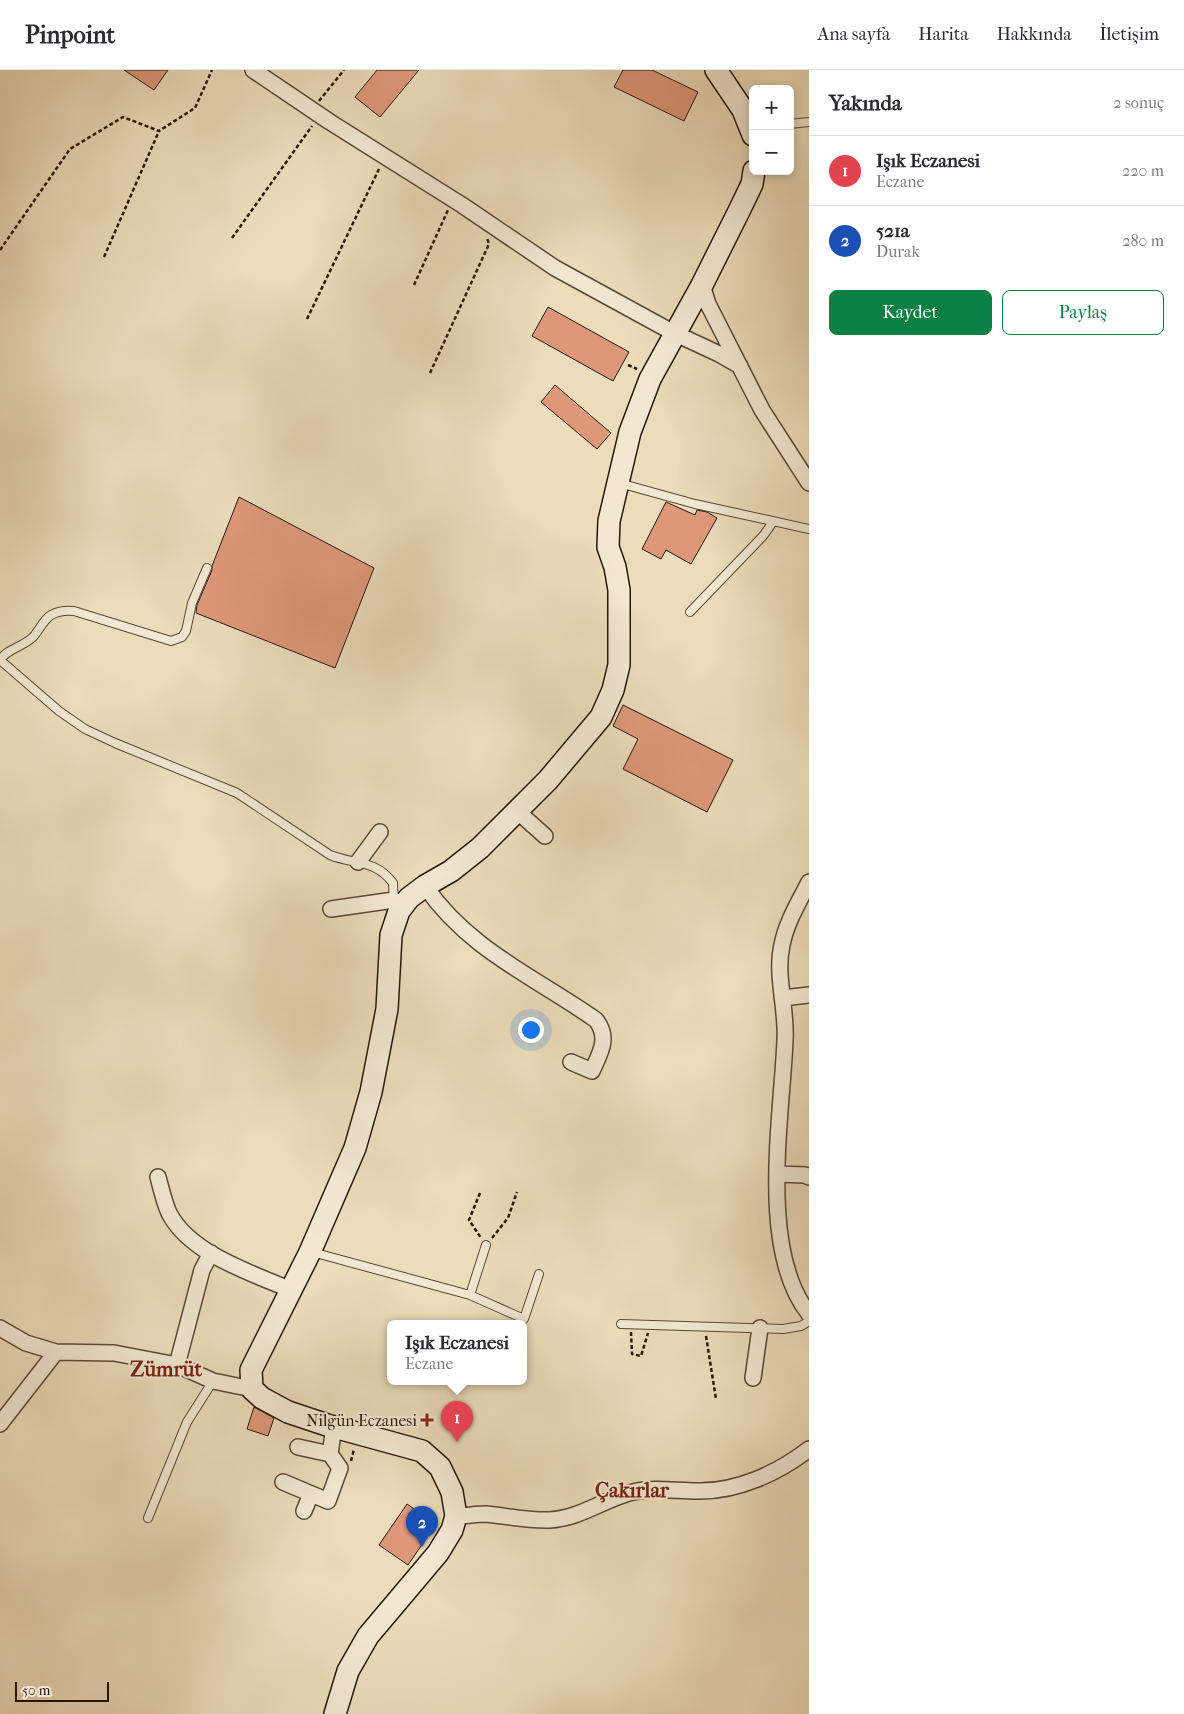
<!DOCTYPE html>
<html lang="tr">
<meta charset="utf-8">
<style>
:root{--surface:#fff;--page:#f2f2f3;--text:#2b2b33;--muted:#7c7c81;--line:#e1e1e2;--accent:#0b8043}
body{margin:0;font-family:"IM FELL French Canon",serif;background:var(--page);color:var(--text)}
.controls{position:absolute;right:15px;top:15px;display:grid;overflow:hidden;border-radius:8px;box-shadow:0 2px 8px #0003}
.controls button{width:45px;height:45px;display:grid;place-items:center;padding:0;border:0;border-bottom:1px solid var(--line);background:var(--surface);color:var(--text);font:25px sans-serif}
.scale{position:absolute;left:15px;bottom:12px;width:94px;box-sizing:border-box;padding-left:5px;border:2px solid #29160c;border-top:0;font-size:14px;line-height:18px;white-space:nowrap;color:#29160c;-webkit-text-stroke:4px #f2e8d2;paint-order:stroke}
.you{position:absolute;left:530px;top:959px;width:18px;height:18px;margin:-12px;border:4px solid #fff;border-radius:50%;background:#1a73e8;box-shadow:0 0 0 8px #1a73e833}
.badge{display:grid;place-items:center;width:32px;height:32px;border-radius:50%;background:var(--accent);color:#fff;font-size:16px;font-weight:700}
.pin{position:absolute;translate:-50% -41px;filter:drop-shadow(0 1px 2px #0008)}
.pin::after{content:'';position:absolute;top:26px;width:18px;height:15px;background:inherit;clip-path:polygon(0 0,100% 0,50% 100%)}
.popup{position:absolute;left:387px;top:1250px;width:140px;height:65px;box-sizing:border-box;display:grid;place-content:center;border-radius:8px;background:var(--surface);filter:drop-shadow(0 1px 4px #0005);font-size:16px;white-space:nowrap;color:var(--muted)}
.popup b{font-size:19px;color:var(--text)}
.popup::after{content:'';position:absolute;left:50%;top:100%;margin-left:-10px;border:10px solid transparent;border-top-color:var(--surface)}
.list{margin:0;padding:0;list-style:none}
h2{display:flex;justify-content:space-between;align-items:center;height:65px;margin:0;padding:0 20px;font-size:21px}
h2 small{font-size:16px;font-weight:400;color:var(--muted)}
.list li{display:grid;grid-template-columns:32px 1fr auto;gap:15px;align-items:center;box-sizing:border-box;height:70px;padding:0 20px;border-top:1px solid var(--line)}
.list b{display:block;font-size:19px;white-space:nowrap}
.list p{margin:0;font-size:16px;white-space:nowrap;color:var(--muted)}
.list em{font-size:16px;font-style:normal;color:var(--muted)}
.actions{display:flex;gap:10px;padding:15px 20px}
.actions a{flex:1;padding:11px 0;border:1px solid var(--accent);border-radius:8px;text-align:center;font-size:18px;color:var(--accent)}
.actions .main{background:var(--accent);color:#fff}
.map{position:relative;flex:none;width:809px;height:1644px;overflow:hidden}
header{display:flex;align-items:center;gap:30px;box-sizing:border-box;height:70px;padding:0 25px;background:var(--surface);border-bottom:1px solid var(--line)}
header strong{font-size:24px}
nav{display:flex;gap:28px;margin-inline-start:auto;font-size:18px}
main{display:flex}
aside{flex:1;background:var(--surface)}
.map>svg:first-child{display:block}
.building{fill:#dd9879;stroke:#29160c}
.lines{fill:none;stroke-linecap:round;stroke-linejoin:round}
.lane-casing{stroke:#5a4838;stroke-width:10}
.street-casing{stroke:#5a4838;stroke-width:18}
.secondary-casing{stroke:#29160c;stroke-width:24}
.path{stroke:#29160c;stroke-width:2.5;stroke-dasharray:4 2.5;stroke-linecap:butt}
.lane{stroke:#f2e8d2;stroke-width:8}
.street{stroke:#f2e8d2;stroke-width:15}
.secondary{stroke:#f2e8d2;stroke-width:21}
.poi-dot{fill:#8f2418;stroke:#f2e8d2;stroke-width:2}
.labels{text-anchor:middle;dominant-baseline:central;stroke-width:4;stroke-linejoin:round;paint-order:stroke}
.poi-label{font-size:16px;fill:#29160c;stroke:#f2e8d2;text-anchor:end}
.district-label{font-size:21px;font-weight:bold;fill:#7a1f14;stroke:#f2e8d2}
</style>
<header>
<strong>Pinpoint</strong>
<nav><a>Ana sayfa</a><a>Harita</a><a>Hakkında</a><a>İletişim</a></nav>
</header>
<main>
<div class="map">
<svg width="809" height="1644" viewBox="0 0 809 1644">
<rect width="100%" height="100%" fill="#ebdcba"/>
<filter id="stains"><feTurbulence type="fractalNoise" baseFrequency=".004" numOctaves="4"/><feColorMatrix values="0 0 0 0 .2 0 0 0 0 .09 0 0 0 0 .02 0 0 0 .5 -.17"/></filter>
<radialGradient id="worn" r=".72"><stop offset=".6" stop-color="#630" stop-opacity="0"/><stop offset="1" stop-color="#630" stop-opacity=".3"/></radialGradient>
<path class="building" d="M124,0H168L154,20Z
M377,0H419L380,47L355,27Z
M623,0H652L698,22L684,51L614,17Z
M548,237L629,282L613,311L532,266Z
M555,315L611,363L597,379L541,332Z
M239,427L374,498L335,598L196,543L197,535L212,500V496Z
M666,432L695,445L697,440L707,442L717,448L691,494L666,480L661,489L642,479Z
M623,635L733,690L707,742L623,699L638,669L613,656Z
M254,1337L274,1348L268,1366L247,1359Z
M407,1434L436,1454L408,1495L379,1475Z"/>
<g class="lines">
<defs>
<path id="lane" d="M790,54L809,52
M619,413L695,434L809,459
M690,542L763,466L773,452
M0,590L59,641L85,659L115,673L237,723L330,785C355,795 375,789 393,813L394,832
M0,590C8,578 23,577 33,567C39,561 43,550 51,545C58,541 66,540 74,541L171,571L182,567L186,561L192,533L207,498
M312,1182L470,1225L524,1249L539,1204
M470,1225L486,1175
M621,1254L783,1259L801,1256L809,1251
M148,1448L187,1352L213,1311"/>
<path id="street" d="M253,0L330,52L462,135L555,198L674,263L719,284L740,296
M702,215L708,234L762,340L809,413
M517,741L545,766
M358,792L380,762
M809,812C799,832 786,853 782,875C775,905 787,939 785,970C782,1047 758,1180 809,1244
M425,816C469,880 535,907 596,950C610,968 600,983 592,1001L571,992
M331,839L394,830
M783,928L809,925
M778,1104L805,1105L809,1107
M158,1107C161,1118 164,1132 169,1143C190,1184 252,1203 291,1220
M0,1258L26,1273L56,1282L114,1283L177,1295L213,1311L252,1319
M177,1295L202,1200L211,1183
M753,1308L760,1258
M0,1354L56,1282
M298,1377L330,1384L334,1357
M283,1412L328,1431L340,1398L330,1384
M304,1441L311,1424
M456,1446C466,1446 476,1444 486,1444C507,1446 529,1451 550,1450C581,1448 604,1429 633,1422C653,1417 676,1421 697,1421C737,1422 778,1403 809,1379"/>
<path id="secondary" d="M716,0L743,40L753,65
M335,1644L348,1601L368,1566L438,1483L452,1460L456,1446L452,1422L440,1397L422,1381L327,1355L288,1342L262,1328L252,1319L251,1300L310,1182L355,1078L371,1022L387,939L391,865L399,841L409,828L425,816L451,801L480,778L548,710L601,647L613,620L619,595V520L615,497L608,477L609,451L630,362L650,309L702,215L739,141L752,114L754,101"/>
</defs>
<use href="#lane" class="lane-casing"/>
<use href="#street" class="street-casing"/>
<use href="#secondary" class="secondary-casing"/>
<path class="path" d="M319,31L344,0
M232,168L312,56
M0,180L70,79L123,47L159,61L195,38L212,0
M104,187L159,61
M414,215L448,140
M307,249L379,99
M628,295L637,299
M430,303L489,174L487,168
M480,1123L469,1150L481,1168
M492,1168L508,1148L517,1122
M631,1262L632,1284L641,1286L648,1263
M706,1266L716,1329
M351,1391L354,1379"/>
<use href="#lane" class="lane"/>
<use href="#street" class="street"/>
<use href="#secondary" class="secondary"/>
</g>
<path class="poi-dot" d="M424.5 1342.5h5v5h5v5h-5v5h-5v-5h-5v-5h5z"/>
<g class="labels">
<g class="poi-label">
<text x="417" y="1350">Nilgün Eczanesi</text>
</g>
<g class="district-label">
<text x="166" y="1299">Zümrüt</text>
<text x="632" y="1420">Çakırlar</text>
</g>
</g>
<rect width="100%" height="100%" filter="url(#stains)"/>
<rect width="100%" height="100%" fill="url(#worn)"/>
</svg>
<div class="controls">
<button>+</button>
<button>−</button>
</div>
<div class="scale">50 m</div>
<div class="you"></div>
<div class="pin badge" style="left:457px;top:1372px;background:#e0444e">1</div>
<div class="popup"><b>Işık Eczanesi</b>Eczane</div>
<div class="pin badge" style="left:422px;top:1477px;background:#1a4fb4">2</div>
</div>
<aside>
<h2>Yakında<small>2 sonuç</small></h2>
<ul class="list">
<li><span class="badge" style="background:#e0444e">1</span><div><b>Işık Eczanesi</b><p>Eczane</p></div><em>220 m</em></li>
<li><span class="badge" style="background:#1a4fb4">2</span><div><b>521a</b><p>Durak</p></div><em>280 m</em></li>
</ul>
<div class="actions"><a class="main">Kaydet</a><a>Paylaş</a></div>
</aside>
</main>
